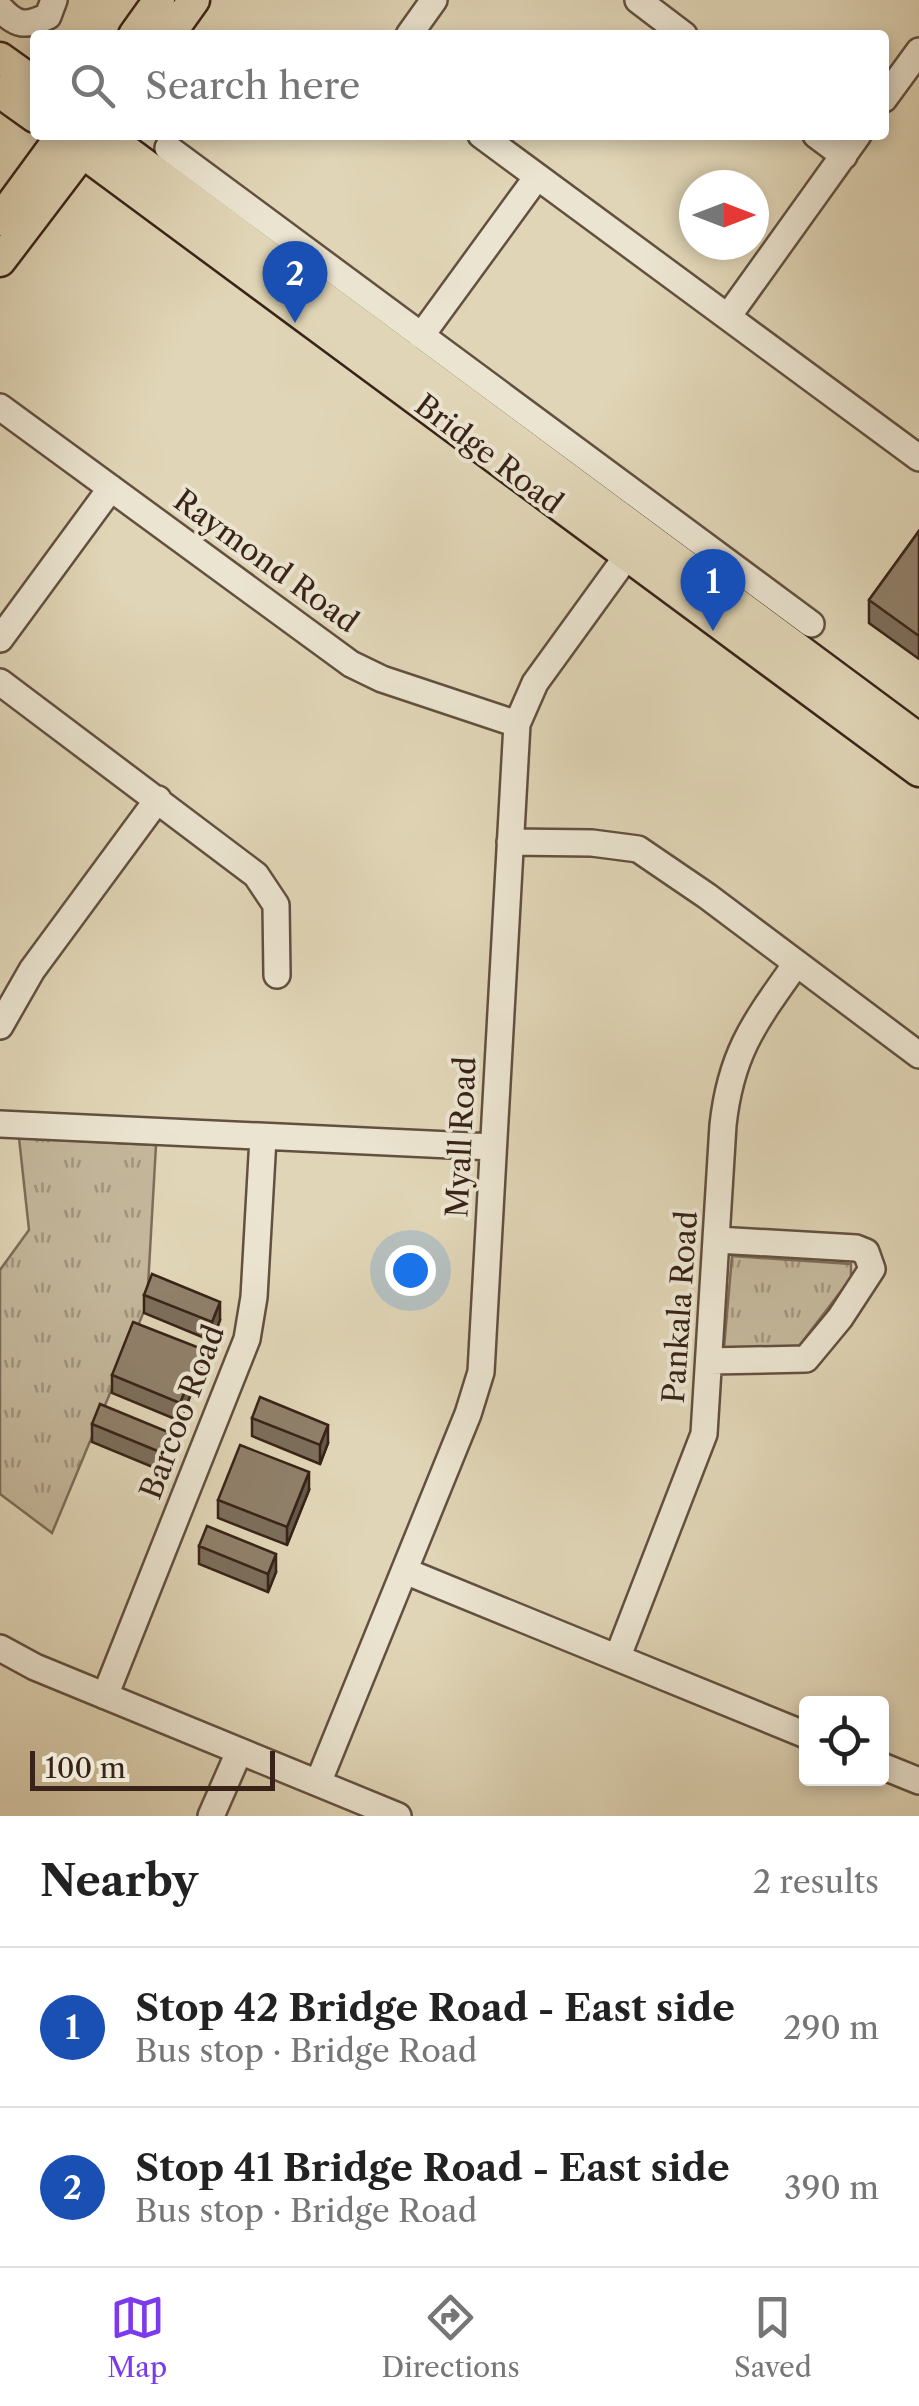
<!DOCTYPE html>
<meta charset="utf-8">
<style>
:root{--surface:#fff;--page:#f6f6f6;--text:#222;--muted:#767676;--line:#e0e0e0;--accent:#7c3aed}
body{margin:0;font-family:"Libre Caslon Text",serif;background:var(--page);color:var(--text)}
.controls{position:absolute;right:30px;bottom:30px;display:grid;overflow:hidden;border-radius:10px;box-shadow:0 5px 15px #0003}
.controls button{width:90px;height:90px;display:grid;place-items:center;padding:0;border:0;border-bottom:2px solid var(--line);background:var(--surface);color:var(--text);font:50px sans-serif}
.compass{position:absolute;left:679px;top:170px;width:90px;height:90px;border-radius:50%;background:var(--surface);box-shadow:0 5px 15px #0003;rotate:90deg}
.scale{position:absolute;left:30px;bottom:25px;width:245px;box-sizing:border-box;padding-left:10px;border:5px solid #392318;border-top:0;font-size:28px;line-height:35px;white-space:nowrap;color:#392318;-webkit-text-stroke:8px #ebe4d0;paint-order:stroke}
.you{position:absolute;left:410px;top:1270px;width:35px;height:35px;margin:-25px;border:8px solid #fff;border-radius:50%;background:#1a73e8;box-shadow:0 0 0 15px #1a73e833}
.badge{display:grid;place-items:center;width:65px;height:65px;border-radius:50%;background:var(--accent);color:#fff;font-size:32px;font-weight:700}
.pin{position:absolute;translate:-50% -82px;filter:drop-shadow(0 2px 5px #0008)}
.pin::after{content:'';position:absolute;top:52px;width:35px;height:30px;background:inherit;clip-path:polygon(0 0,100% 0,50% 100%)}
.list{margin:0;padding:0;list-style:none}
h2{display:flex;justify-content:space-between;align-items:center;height:130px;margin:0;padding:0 40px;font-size:42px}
h2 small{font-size:32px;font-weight:400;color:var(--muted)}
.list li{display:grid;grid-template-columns:65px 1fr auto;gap:30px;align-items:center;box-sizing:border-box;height:160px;padding:0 40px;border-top:2px solid var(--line)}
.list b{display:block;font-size:38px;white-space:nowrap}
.list p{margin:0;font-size:32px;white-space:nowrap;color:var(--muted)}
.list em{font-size:32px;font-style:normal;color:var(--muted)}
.icon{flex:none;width:55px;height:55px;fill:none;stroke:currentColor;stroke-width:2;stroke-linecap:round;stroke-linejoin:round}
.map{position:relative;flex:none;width:919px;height:1816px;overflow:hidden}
.search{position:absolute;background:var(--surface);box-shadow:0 5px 15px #0003;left:30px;right:30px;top:30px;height:110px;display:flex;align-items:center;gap:25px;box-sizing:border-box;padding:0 35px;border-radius:10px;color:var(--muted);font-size:38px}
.sheet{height:450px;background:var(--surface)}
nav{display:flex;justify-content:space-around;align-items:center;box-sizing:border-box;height:140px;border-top:2px solid var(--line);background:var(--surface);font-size:28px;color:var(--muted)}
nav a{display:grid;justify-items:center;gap:5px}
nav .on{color:var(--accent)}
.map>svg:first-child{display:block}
.grass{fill:url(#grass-tufts);stroke:#7e6d5a;stroke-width:2.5}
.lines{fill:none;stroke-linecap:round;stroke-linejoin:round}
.minor-casing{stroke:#635040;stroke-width:30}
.major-casing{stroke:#392318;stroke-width:35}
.minor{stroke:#ebe4d0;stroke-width:25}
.major{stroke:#e0d5b6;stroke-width:30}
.wall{fill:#7c6e5b;stroke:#392318;stroke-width:2.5}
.shaded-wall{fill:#655a4a;stroke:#392318;stroke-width:2.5}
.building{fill:#90806a;stroke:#392318;stroke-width:2.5}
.labels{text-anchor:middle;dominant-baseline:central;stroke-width:8;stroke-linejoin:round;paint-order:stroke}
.street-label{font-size:30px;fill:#392318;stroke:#ebe4d0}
</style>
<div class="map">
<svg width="919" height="1816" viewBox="0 0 919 1816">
<defs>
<pattern id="grass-tufts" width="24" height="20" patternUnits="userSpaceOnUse" patternTransform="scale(2.5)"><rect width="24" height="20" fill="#c4b79b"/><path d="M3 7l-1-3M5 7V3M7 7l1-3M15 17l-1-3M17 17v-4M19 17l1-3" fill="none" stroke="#a0947d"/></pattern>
</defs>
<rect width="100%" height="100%" fill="#e0d5b6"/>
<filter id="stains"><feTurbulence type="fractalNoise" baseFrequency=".002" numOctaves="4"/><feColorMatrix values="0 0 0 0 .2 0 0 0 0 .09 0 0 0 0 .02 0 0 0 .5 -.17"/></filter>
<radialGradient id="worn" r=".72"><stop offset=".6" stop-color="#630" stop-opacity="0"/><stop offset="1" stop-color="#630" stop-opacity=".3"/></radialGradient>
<path class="grass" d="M19,1138L156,1145L147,1304L52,1533L0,1494V1270L29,1230Z
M732,1256L851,1264V1278L796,1350L724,1348Z"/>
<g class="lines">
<defs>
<path id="minor" d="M638,0L684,35
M0,8C16,26 26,27 48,16L54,0
M409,35L434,0
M884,99L919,51
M481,135L919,458
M816,135L844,156
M168,148L811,624
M729,315L858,135
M421,336L537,177
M0,407L351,664L382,679L517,724
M0,639L111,488
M0,682L256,875L276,905L277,975
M510,842L592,843L638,849L707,896L919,1055
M0,1026L32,970L158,799
M0,1124L493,1147
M710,1361L806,1359L840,1318L872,1269L866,1252L856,1248L717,1240
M405,1571L806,1735
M0,1648L35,1667L398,1816
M618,1656L704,1434L723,1125C731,1052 755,1022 796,964
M105,1696L247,1339L254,1297L263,1138
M882,1766L919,1781
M318,1783L468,1414L481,1372L517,724L535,683L627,556
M211,1816L239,1752"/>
<path id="major" d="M134,35L159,0
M169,35L194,0
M0,58L35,83
M0,92L35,117
M59,135L919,771
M105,135L919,739
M0,220L62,135
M0,261L95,136"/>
</defs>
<use href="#minor" class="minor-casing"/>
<use href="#major" class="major-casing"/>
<use href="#minor" class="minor"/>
<use href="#major" class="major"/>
</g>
<path class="wall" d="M919,531V659L869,623V600Z
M144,1295L220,1320L212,1341L144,1313Z
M202,1367L180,1421L112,1393V1375Z
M252,1418L328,1443L320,1464L252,1436Z
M92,1424L168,1450L160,1470L92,1442Z
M309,1490L287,1545L218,1518V1500Z
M199,1546L276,1572L268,1592L199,1564Z"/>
<path class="shaded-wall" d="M220,1302V1320L212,1341V1322Z
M202,1349V1367L180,1421V1403Z
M328,1425V1443L320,1464V1445Z
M168,1432V1450L160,1470V1452Z
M309,1472V1490L287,1545V1527Z
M276,1554V1572L268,1592V1574Z"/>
<path class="building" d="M919,531V636L869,600Z
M152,1274L220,1302L212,1322L144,1295Z
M133,1322L202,1349L180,1403L112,1375Z
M260,1397L328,1425L320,1445L252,1418Z
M100,1404L168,1432L160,1452L92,1424Z
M240,1445L309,1472L287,1527L218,1500Z
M207,1526L276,1554L268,1574L199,1546Z"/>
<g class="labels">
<g class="street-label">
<text transform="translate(489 454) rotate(37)">Bridge Road</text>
<text transform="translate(266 561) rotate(36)">Raymond Road</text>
<text transform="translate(461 1137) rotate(-87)">Myall Road</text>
<text transform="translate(680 1307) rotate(-86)">Pankala Road</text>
<text transform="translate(182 1412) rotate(-69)">Barcoo Road</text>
</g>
</g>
<rect width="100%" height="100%" filter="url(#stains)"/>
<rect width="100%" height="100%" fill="url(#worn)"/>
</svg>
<div class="controls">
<button><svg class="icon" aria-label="locate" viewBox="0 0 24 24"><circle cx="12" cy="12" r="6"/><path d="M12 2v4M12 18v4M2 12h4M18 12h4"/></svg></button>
</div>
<svg class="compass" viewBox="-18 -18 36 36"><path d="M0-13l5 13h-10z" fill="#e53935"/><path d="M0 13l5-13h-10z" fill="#767676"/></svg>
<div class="scale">100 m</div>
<div class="you"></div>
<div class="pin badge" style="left:713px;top:631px;background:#1a4fb4">1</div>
<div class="pin badge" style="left:295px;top:323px;background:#1a4fb4">2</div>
<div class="search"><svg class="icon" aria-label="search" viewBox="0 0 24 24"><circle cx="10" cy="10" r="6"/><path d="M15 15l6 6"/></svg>Search here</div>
</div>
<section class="sheet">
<h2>Nearby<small>2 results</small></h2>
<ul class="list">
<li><span class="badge" style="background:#1a4fb4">1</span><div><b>Stop 42 Bridge Road - East side</b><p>Bus stop · Bridge Road</p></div><em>290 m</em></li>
<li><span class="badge" style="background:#1a4fb4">2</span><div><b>Stop 41 Bridge Road - East side</b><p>Bus stop · Bridge Road</p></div><em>390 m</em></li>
</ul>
</section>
<nav>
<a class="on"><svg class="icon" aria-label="map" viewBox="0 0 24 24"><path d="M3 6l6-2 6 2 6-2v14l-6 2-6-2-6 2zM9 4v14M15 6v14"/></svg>Map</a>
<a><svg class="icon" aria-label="directions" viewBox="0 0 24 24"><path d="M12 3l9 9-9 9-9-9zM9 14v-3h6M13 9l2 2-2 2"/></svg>Directions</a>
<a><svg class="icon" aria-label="saved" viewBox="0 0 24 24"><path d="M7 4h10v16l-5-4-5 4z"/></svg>Saved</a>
</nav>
